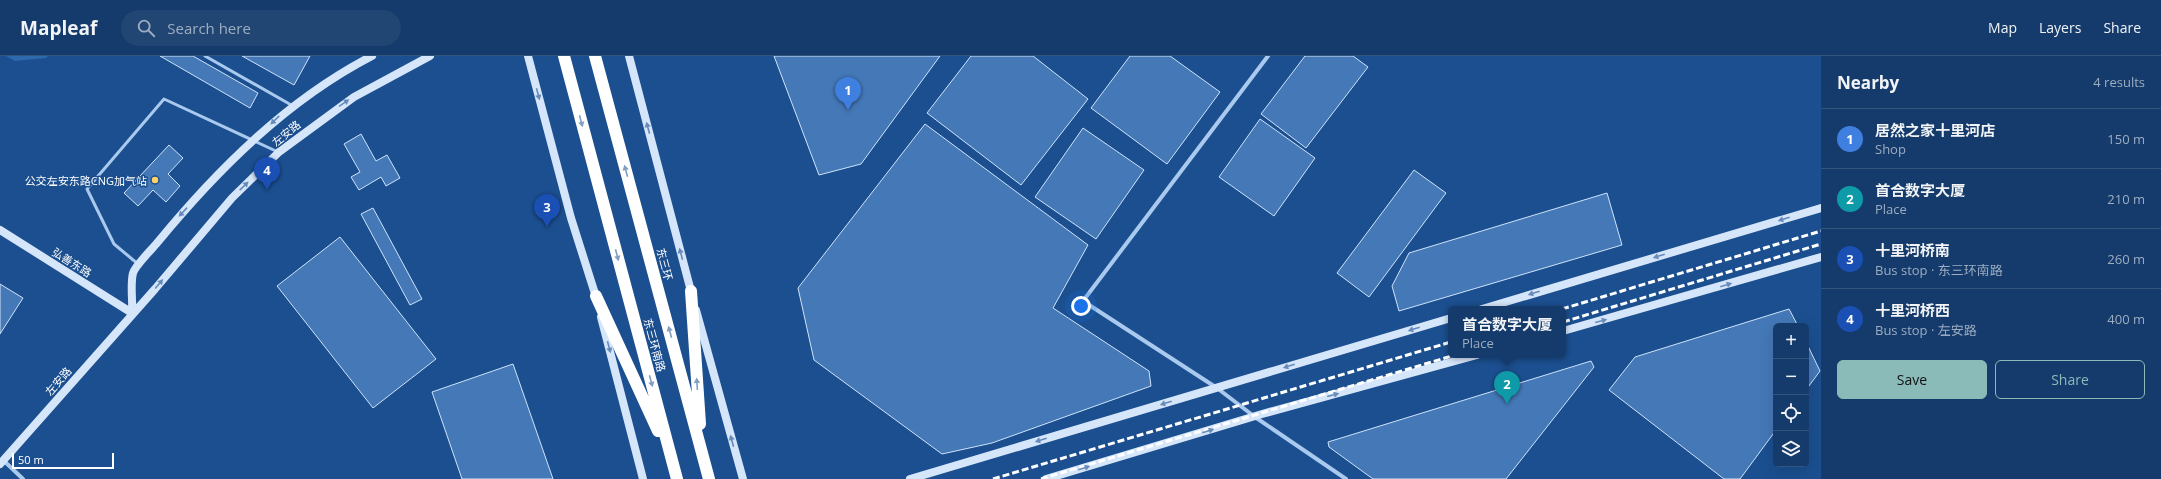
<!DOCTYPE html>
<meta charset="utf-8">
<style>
:root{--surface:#143b6b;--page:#214673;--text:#f1f3f6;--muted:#9dadc1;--line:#33557e;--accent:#8bbbb9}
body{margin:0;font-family:"Open Sans","Noto Sans SC",sans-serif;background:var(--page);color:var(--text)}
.controls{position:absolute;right:12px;bottom:12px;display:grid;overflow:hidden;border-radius:6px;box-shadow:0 4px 16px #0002}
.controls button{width:36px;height:36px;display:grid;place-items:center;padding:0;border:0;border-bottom:1px solid var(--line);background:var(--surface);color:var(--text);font:20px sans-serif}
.scale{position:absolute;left:12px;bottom:10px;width:102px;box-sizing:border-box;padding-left:4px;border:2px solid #fff;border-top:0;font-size:11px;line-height:14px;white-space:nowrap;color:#fff;-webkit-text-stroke:3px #1b4f8f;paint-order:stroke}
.you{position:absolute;left:1081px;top:250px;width:14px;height:14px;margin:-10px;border:3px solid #fff;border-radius:50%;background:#1a73e8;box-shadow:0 0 0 6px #1a73e833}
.badge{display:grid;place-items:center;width:26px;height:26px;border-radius:50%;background:var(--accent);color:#fff;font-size:13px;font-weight:700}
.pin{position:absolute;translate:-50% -33px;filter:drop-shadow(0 1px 2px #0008)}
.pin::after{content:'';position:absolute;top:21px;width:14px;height:12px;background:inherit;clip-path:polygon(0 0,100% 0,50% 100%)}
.popup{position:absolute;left:1448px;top:250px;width:118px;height:52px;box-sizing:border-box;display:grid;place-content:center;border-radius:6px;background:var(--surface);filter:drop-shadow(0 1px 3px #0005);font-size:13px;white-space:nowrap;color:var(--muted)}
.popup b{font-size:15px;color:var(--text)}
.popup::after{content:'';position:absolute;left:50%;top:100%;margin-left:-8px;border:8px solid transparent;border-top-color:var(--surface)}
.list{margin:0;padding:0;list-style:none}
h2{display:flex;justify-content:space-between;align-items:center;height:52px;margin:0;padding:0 16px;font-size:17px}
h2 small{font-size:13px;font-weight:400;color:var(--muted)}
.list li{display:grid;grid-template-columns:26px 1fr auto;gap:12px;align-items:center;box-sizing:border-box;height:60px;padding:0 16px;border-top:1px solid var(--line)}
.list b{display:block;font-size:15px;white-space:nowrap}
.list p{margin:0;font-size:13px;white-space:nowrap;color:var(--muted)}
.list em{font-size:13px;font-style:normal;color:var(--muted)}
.actions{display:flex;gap:8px;padding:12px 16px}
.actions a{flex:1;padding:9px 0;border:1px solid var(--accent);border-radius:6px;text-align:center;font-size:14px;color:var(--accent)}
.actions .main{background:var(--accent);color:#111}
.icon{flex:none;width:22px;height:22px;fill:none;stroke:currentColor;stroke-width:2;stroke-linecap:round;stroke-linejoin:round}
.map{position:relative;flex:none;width:1821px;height:423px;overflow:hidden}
header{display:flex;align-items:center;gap:24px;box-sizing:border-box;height:56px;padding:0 20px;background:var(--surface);border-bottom:1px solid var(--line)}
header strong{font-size:19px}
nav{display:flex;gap:22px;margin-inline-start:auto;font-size:14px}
.search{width:280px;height:36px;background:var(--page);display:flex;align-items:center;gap:10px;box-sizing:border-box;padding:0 14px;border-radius:22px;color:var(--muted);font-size:15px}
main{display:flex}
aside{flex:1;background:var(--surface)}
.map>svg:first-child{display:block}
.green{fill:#2e69ad}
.building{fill:#4478b7;stroke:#cfe3fa}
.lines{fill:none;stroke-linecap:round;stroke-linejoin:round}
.lane{stroke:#a9c9ee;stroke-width:3}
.street{stroke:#a9c9ee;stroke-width:4}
.secondary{stroke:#d6e6fa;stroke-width:8}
.highway{stroke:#fff;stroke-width:12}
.rail{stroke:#fff;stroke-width:3;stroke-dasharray:7 3;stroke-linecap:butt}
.oneway{fill:#668bba}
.oneway2{fill:#829ec1}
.poi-dot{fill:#ffd166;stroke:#1b4f8f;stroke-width:1.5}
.labels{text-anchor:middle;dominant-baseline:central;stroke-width:3;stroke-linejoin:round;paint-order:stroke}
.street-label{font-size:11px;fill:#fff;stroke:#1b4f8f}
.poi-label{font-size:11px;fill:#fff;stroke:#1b4f8f;text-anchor:end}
</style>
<header>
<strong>Mapleaf</strong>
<div class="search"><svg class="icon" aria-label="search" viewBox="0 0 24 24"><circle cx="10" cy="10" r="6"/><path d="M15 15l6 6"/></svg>Search here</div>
<nav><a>Map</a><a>Layers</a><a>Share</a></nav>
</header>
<main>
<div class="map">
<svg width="1821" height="423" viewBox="0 0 1821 423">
<rect width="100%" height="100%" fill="#1b4f8f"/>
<path class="green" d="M6,0H48L46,2L15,5Z"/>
<path class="building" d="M160,0H193L258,37L250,52Z
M242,0H310L294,29Z
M774,0H940L861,108L819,119Z
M971,0H1033L1088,43L1021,129L927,57Z
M1130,0H1170L1220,36L1167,108L1091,52Z
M1305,0H1353L1368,11L1306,92L1261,58Z
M1260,63L1315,102L1274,160L1219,121Z
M925,68L1088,189L1053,252L1149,315L1151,330L992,387L942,398L814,304L798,232Z
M1083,72L1144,114L1096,183L1035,141Z
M361,78L376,105L387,99L400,122L386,130L381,121L359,134L351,121L360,116L344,88Z
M169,89L183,102L168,118L180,130L166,146L153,134L138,150L124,137Z
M1414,114L1446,137L1369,241L1337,217Z
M1607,137L1622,189L1399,255L1392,230L1409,197Z
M373,152L422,243L410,249L361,158Z
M340,181L436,303L373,352L277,230Z
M0,228L23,242L0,278Z
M1789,253L1798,270H1776V374L1740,423H1724L1609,334L1635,301Z
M1806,286L1820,315L1806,334Z
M1591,305L1594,311L1506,423H1373L1329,391L1328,386Z
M513,308L553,423H462L432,336Z"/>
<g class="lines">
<path class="lane" d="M205,0L293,50
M138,208L114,188L87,133L164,43L278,96"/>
<path class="street" d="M1268,0L1083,245L1217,332L1255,361L1346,423
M3,404L23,423"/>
<path class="secondary" d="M528,0L571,162L597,244
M629,0L692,239
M0,174L132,257
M1482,253L1821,152
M696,254L743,423
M132,257C133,245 130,229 133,217C135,210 152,193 157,187C217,114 287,44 372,0
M601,261L643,423
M1563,275L1821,201
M0,408L155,233L232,142L279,96L354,41L430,0
M910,423L1451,262
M1046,423L1262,358L1477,299"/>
<path class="highway" d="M564,0L677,423
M595,0L709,423
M691,235L700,368
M596,240L658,375"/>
<path class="rail" d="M1562,253L1821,175
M1563,266L1821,188
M993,423L1451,286
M1041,423L1455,299"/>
</g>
<defs><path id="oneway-solid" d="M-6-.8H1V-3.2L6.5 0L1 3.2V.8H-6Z"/></defs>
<g class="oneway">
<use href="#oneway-solid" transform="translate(538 38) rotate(75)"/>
<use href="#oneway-solid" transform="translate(344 47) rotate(-35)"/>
<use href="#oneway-solid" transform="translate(275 64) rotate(136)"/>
<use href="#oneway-solid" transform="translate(648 72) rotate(-105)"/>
<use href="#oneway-solid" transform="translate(244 130) rotate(-44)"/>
<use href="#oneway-solid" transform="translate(183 156) rotate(133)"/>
<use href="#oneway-solid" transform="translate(1784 163) rotate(163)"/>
<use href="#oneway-solid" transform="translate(681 198) rotate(-105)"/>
<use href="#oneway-solid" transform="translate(1659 200) rotate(163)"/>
<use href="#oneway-solid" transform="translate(159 228) rotate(-50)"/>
<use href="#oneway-solid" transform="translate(1726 229) rotate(-17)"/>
<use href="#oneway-solid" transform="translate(1534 237) rotate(163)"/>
<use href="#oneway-solid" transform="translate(1601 265) rotate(-15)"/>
<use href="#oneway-solid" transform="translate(1414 273) rotate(163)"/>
<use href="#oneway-solid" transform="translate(609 291) rotate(75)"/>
<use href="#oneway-solid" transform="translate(1289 310) rotate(163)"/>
<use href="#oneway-solid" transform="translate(1333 339) rotate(-15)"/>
<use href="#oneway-solid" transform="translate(1166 347) rotate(163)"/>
<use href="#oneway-solid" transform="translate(1208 375) rotate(-17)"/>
<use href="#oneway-solid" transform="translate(1041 384) rotate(163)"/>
<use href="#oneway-solid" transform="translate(732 385) rotate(-105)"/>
<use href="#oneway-solid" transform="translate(1084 412) rotate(-17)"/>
</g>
<g class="oneway2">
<use href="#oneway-solid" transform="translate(581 65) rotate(75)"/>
<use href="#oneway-solid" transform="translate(626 115) rotate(-105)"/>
<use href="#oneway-solid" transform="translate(617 199) rotate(75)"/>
<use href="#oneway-solid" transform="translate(670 276) rotate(-105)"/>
<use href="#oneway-solid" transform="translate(651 325) rotate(75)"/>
<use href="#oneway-solid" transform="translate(697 328) rotate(-94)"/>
</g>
<circle class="poi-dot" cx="155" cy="124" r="4"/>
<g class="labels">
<g class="street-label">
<text transform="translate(286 77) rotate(-39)">左安路</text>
<text transform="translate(72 206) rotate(32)">弘善东路</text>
<text transform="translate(665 208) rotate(75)">东三环</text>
<text transform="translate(655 289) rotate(75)">东三环南路</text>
<text transform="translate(58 325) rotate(-49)">左安路</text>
</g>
<g class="poi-label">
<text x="147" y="124">公交左安东路CNG加气站</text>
</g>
</g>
</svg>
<div class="controls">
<button>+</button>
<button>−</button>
<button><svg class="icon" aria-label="locate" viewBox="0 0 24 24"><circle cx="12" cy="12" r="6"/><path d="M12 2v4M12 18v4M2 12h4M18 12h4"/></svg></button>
<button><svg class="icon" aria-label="layers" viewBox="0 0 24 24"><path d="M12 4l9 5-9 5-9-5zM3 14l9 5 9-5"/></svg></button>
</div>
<div class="scale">50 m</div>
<div class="you"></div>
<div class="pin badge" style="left:848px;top:54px;background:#3f7fe0">1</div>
<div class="pin badge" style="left:1507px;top:348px;background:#0f9aa8">2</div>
<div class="popup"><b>首合数字大厦</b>Place</div>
<div class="pin badge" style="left:547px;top:171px;background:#1a4fb4">3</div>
<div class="pin badge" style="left:267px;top:134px;background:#1a4fb4">4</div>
</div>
<aside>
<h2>Nearby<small>4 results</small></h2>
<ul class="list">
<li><span class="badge" style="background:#3f7fe0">1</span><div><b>居然之家十里河店</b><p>Shop</p></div><em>150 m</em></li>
<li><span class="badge" style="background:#0f9aa8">2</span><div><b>首合数字大厦</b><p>Place</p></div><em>210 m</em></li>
<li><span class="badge" style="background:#1a4fb4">3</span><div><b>十里河桥南</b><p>Bus stop · 东三环南路</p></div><em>260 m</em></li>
<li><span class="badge" style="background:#1a4fb4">4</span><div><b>十里河桥西</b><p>Bus stop · 左安路</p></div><em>400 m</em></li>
</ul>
<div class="actions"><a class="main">Save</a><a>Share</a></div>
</aside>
</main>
